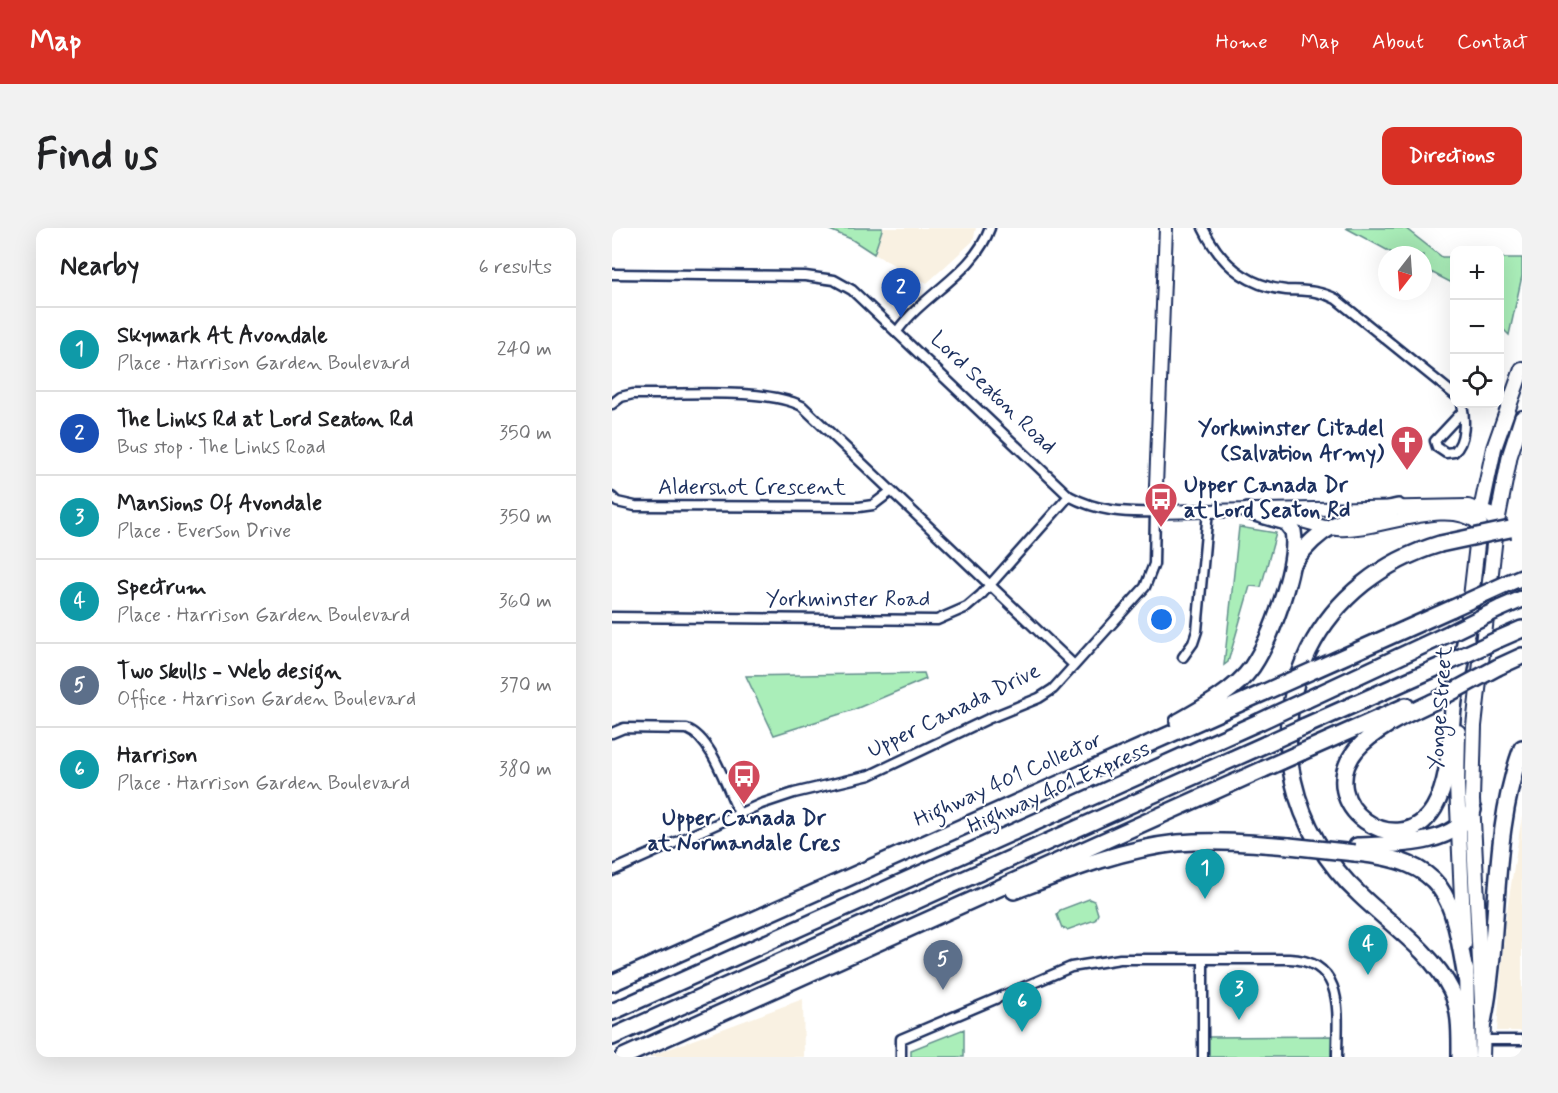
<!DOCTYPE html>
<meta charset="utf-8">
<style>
:root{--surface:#fff;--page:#f2f2f2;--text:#202124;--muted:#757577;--line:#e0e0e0;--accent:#d93025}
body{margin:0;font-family:Mynerve,sans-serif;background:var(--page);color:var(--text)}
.controls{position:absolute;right:18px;top:18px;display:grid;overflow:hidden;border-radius:12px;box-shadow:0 6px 24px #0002}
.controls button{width:54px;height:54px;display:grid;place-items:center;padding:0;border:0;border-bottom:2px solid var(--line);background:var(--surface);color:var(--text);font:30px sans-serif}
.compass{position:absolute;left:766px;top:18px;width:54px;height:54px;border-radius:50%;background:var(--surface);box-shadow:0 6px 24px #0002;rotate:197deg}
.you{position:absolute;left:550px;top:392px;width:21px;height:21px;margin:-15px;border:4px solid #fff;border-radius:50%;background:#1a73e8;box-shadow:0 0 0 9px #1a73e833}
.badge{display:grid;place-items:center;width:39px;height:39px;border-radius:50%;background:var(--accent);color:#fff;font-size:20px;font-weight:700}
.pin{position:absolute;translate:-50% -50px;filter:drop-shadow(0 2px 3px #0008)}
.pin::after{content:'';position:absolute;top:32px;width:21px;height:18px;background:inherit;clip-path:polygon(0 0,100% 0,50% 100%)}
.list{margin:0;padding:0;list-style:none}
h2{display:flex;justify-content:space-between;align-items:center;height:78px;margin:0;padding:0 24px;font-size:26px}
h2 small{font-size:20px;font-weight:400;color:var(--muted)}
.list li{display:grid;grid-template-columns:39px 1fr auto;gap:18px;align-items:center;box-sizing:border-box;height:84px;padding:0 24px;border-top:2px solid var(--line)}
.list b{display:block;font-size:22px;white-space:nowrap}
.list p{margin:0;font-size:20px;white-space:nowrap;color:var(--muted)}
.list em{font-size:20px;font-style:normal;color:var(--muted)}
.icon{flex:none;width:33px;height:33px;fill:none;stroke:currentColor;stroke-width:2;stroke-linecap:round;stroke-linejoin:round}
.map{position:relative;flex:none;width:910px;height:829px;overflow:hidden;border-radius:12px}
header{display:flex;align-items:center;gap:36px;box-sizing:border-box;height:84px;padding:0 30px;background:var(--accent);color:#fff}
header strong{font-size:28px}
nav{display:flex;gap:33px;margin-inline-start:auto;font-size:21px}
.intro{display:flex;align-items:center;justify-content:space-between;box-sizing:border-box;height:144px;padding:0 36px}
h1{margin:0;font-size:42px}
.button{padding:15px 27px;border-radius:12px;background:var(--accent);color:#fff;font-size:21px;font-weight:700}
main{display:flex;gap:36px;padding:0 36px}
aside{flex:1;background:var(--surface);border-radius:12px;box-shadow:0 6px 24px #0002}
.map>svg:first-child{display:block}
.built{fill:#f9f1e2}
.green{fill:#aaeeb9;stroke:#628e8c;stroke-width:1.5}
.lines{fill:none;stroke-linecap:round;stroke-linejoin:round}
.street-casing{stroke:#1b2f5e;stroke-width:13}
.secondary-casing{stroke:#1b2f5e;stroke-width:16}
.primary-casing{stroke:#1b2f5e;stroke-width:18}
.highway-casing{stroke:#1b2f5e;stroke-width:20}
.street{stroke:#fff;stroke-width:8}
.secondary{stroke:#fff;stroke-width:12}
.primary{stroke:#fff;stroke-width:14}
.highway{stroke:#fff;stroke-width:15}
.highway-bridge-casing{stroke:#1b2f5e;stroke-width:20;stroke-linecap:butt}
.highway-bridge{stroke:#fff;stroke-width:15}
.labels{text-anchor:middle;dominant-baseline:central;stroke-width:4.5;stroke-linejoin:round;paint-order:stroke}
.street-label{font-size:22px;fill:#1b2f5e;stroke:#fff}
.poi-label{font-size:22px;font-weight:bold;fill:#1b2f5e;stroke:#fff;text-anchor:end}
</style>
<header>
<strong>Map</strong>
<nav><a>Home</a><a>Map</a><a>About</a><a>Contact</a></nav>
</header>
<div class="intro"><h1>Find us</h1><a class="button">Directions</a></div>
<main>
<aside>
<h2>Nearby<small>6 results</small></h2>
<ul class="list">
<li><span class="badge" style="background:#0f9aa8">1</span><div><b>Skymark At Avondale</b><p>Place · Harrison Garden Boulevard</p></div><em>240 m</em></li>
<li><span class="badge" style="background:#1a4fb4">2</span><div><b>The Links Rd at Lord Seaton Rd</b><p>Bus stop · The Links Road</p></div><em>350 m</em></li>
<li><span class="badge" style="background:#0f9aa8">3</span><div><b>Mansions Of Avondale</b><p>Place · Everson Drive</p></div><em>350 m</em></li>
<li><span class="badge" style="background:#0f9aa8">4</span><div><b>Spectrum</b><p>Place · Harrison Garden Boulevard</p></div><em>360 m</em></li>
<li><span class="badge" style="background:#5c6f8a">5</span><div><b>Two skulls - Web design</b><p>Office · Harrison Garden Boulevard</p></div><em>370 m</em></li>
<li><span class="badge" style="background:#0f9aa8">6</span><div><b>Harrison</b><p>Place · Harrison Garden Boulevard</p></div><em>380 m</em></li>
</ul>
</aside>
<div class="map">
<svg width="910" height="829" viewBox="0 0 910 829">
<rect width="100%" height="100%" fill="#fff"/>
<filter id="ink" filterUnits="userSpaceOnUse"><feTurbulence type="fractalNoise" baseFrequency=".0167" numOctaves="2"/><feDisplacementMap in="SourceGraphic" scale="12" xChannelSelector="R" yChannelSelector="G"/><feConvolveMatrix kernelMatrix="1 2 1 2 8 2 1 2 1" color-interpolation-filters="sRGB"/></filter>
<g filter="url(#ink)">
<path class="built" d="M271,0H364L361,13L315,55L262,26Z
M910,588V803H885L893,695Z
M191,771L192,829H35L51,823Z"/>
<path class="green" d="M213,0H270V2L262,26L239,11Z
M734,0H793L830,29H842V56L811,40V27H784Z
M888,30H910V48L897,107L888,98Z
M627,299L664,305L649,359L638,358L616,434L612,437Z
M312,445L314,451L241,482L162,507L134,448Z
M477,671L482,673L486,686L483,692L455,702L450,700L445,687L448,682Z
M352,801V829H299V822Z
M719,808V829H596V809Z"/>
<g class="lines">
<defs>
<path id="street" d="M591,0C608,35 635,58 674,62C693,63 707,62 724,71L843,167
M0,46L193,48L222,52L240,62L457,268C485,283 512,285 543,284L542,336L533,359L441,461L427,470L378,490L258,547L182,565L149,576L0,643
M286,102C313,65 362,45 378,0
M0,176L9,169L21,166C66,167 152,159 190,178L462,437
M850,176C853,190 854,214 842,224L834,225L825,219L823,213L851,183
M0,269L5,274L23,278L247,279L261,277L278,264
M0,389L325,392L355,379L369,367L457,268
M571,429L581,415L585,403L596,283
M0,505L12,500L75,501C100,510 115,561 127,585
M591,731V829
M871,812H910
M289,829V811L459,739L508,731H677C735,733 725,788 725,829"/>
<path id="secondary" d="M554,0L543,284L856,278L878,286L884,299
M667,287C686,291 706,299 725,301C763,305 837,267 868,297"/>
<path id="primary" d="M855,404L869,282L882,220L910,141
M846,504L845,557L852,716
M854,741L856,829
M870,829L871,794L860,572L862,498L884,299L898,227L910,190"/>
<path id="highway" d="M828,316C771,333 724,369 697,422C655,507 680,604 748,667C778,696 820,724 839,762C849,783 848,806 848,829
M681,335C713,291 736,291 786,279
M896,355L910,349
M887,381L910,371
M887,411L910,401
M886,439L910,428
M702,442L841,380
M694,472L838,405
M825,472C798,485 764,499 744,522C700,576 787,638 822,580C840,549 837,508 842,473C845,452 850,431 854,410
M566,494C591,480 624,462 640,439C659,411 687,336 681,303L674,294L636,283
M691,499L833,436
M690,524L794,478
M745,618C782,616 841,619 861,582
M743,625C836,634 840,668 854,750
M402,663C455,643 510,621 566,615C603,612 640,615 677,618
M0,755L653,464
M0,784L647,494
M871,794C889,705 878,607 910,520
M0,809L654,516
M11,829L652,541"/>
</defs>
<use href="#street" class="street-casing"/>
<use href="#secondary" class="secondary-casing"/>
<use href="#primary" class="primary-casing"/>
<use href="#highway" class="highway-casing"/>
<use href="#street" class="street"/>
<use href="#secondary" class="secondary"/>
<use href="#primary" class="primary"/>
<use href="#highway" class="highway"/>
<defs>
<path id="highway-bridge" d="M828,316L898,301
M841,380L896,355
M838,405L887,381
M833,436L887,411
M653,464L702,442
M825,472L886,439
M647,494L694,472
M654,516L691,499
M652,541L690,524
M677,618L743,625"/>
</defs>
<use href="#highway-bridge" class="highway-bridge-casing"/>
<use href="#highway-bridge" class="highway-bridge"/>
</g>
</g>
<defs>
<symbol id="church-pin" viewBox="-11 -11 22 30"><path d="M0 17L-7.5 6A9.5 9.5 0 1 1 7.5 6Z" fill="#d1495b" stroke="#fff"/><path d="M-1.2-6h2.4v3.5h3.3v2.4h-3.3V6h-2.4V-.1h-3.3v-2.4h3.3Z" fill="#fff"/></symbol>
<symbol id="bus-pin" viewBox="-11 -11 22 30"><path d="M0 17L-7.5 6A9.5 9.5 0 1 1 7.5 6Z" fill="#d1495b" stroke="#fff"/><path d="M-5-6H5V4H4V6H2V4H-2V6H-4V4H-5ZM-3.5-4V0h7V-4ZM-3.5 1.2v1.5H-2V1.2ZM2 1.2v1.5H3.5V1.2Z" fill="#fff"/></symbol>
</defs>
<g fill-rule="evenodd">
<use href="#church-pin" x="776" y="195" width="38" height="52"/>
<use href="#bus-pin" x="530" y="252" width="38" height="52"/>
<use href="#bus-pin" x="113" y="529" width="38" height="52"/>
</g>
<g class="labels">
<g class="street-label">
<text transform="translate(381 165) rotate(44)">Lord Seaton Road</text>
<text x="140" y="260">Aldershot Crescent</text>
<text x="236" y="372">Yorkminster Road</text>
<text transform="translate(829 480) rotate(-86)">Yonge Street</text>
<text transform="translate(342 483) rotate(-26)">Upper Canada Drive</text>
<text transform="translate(396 552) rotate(-24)">Highway 401 Collector</text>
<text transform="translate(447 560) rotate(-24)">Highway 401 Express</text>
</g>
<g class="poi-label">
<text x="772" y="201">Yorkminster Citadel<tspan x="772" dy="25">(Salvation Army)</tspan></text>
<text x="572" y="258" text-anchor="start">Upper Canada Dr<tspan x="572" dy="25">at Lord Seaton Rd</tspan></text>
<text x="132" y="591" text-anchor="middle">Upper Canada Dr<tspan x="132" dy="25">at Normandale Cres</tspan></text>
</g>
</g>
</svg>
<div class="controls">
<button>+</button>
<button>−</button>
<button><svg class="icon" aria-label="locate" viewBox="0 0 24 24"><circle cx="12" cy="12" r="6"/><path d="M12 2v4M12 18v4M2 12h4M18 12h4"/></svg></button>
</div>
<svg class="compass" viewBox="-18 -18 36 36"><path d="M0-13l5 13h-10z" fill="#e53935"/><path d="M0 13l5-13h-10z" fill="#757577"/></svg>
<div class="you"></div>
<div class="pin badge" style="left:593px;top:671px;background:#0f9aa8">1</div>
<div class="pin badge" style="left:289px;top:90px;background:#1a4fb4">2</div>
<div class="pin badge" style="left:627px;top:792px;background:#0f9aa8">3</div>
<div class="pin badge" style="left:756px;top:747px;background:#0f9aa8">4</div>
<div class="pin badge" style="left:331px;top:762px;background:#5c6f8a">5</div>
<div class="pin badge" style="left:410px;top:804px;background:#0f9aa8">6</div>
</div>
</main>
